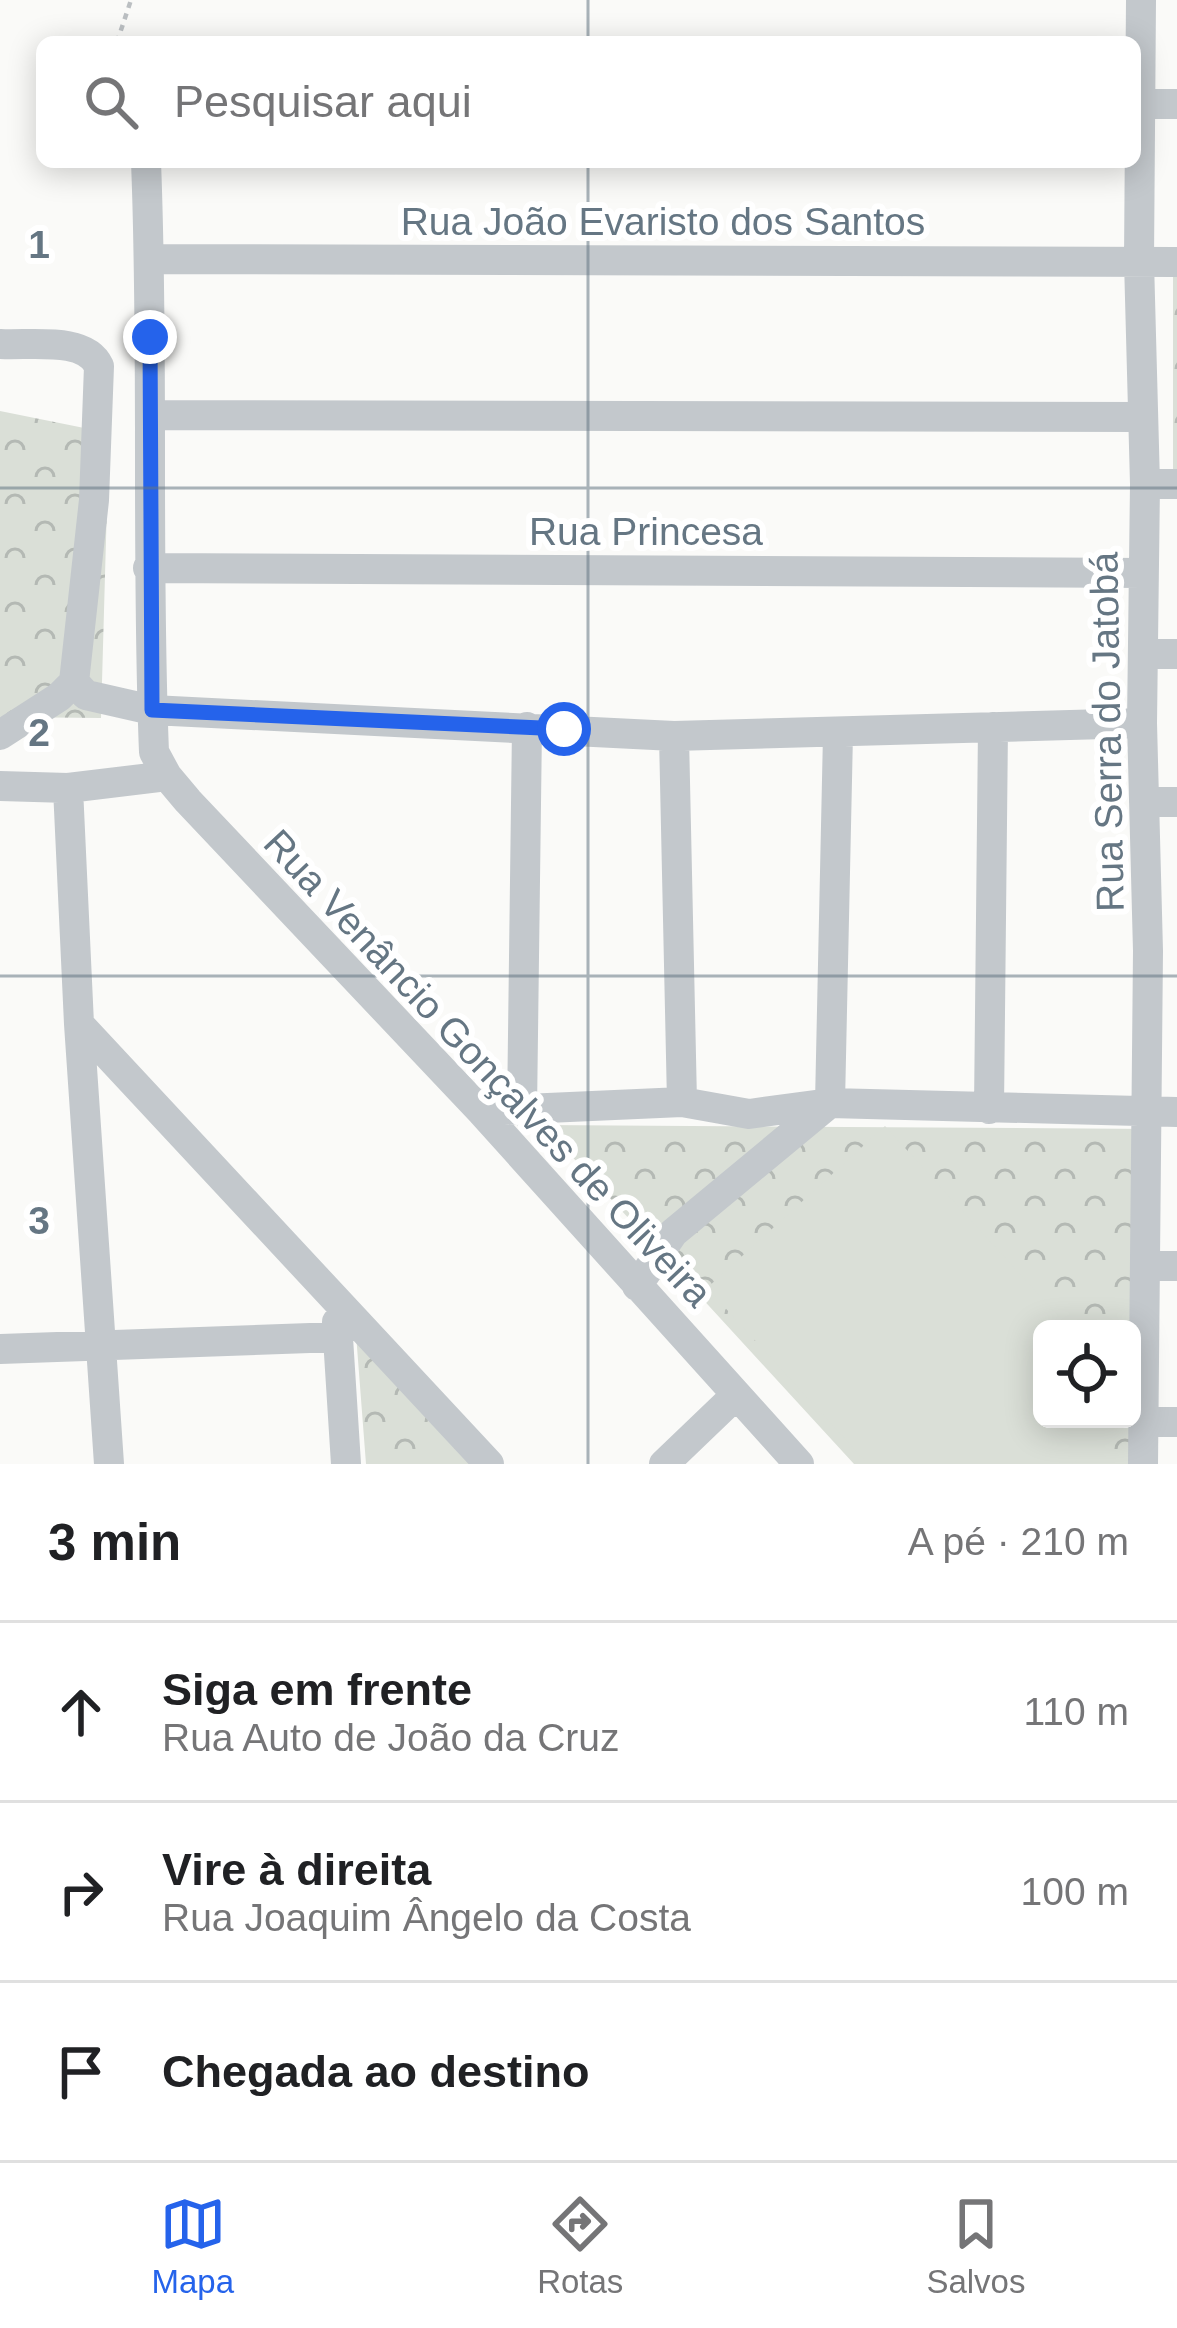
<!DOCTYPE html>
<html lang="pt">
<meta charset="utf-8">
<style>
:root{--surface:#fff;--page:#f2f2f2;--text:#202124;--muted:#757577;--line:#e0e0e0;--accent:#2563eb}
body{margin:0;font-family:Helvetica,sans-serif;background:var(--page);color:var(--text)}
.controls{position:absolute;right:36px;bottom:36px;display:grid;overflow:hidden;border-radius:18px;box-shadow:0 6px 30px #0003}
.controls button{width:108px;height:108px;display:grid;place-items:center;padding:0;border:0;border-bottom:3px solid var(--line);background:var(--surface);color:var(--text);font:60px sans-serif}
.stop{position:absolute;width:36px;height:36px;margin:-27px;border:9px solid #2563eb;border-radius:50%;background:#fff}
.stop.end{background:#2563eb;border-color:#fff;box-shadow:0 3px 12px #0008}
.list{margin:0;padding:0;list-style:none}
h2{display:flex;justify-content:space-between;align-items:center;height:156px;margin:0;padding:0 48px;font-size:51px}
h2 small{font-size:39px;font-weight:400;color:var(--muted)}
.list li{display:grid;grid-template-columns:78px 1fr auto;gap:36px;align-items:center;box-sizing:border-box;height:180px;padding:0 48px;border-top:3px solid var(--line)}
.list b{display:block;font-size:45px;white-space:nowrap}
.list p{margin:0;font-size:39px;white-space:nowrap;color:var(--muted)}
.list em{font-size:39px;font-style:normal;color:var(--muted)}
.icon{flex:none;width:66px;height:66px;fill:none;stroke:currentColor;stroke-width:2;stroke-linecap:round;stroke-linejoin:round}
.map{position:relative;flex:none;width:1177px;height:1464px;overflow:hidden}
.search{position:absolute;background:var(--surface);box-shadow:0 6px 30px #0003;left:36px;right:36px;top:36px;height:132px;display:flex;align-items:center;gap:30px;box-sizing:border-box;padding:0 42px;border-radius:18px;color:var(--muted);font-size:45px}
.sheet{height:696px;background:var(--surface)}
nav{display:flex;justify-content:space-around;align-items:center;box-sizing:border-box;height:168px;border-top:3px solid var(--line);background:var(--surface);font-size:33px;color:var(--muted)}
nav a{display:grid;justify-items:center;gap:6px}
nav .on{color:var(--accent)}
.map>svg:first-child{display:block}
.forest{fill:url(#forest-crowns);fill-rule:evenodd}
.pitch{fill:#dadfd7}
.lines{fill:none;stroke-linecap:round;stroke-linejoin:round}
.path{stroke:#bbbfc2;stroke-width:4.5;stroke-dasharray:6 6;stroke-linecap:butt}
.minor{stroke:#c3c8cc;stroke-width:30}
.route{stroke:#2563eb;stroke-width:15}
.grid{fill:none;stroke:#657683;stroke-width:3;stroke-opacity:0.55}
.labels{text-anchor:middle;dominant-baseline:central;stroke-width:12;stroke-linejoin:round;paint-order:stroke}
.street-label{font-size:39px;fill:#657683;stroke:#fff}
.grid-label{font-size:39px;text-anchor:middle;font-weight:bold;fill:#657683;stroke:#fff;stroke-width:12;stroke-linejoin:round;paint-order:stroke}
</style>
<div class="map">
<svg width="1177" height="1464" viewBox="0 0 1177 1464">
<defs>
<pattern id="forest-crowns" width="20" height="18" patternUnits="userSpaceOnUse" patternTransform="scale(3)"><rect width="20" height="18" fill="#dadfd7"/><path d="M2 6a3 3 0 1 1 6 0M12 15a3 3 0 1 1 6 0" fill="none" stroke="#b4b9b4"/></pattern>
</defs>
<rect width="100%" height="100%" fill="#fafaf8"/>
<path class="forest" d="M1173,268H1177V479H1173Z
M0,411L109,433L101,718L0,717Z
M543,1125L1154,1129L1147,1464H854ZM1042,1329H1132V1419H1042Z
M356,1334L471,1464H366Z"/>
<path class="pitch" d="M885,1126L1070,1329H1042V1419H1121L1072,1464H868L707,1288Z"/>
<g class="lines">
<path class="path" d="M117,42L131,0"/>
<path class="minor" d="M1141,0L1139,261L1145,484L1142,723L1148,951L1143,1464
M1135,104H1177
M146,162C154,359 146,555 154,752L167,776L188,801L481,1111L799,1464
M150,259L1177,262
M0,344C30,346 85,336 99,366L94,500L74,682L86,695L152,710L674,736L1142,723
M150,415L1143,417
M1145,484H1177
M148,568L1143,573
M1143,654H1177
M0,735L59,697L74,682
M674,736L682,1102
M0,786L68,788L167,776
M68,788L79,1024L109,1464
M1144,802H1177
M79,1024L489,1464
M989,1109L993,727
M481,1111L682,1102L749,1114L830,1103L1177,1112
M522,1111L527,727
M1147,1266H1177
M637,1286L673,1233L830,1103L838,734
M337,1322L346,1464
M0,1349L338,1337
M1145,1422H1177
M664,1464L736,1395"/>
</g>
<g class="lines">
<path class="route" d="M150,337L152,710L564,729"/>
</g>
<path class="grid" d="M588,0V42M588,162V1464M0,488H1177M0,976H1177"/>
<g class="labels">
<g class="street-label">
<text x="663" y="221">Rua João Evaristo dos Santos</text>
<text x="646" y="531">Rua Princesa</text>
<text transform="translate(1107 732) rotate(-91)">Rua Serra do Jatobá</text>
<text transform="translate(488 1068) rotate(47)">Rua Venâncio Gonçalves de Oliveira</text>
</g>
</g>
<g class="grid-label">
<text x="39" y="258">1</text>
<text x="39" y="746">2</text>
<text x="39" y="1234">3</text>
</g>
</svg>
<div class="controls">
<button><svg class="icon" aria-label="locate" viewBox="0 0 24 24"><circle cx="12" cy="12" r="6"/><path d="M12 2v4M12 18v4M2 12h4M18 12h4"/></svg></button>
</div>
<div class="stop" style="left:564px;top:729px"></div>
<div class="stop end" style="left:150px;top:337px"></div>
<div class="search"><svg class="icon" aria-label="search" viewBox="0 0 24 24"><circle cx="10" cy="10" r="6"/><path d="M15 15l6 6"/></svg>Pesquisar aqui</div>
</div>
<section class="sheet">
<h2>3 min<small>A pé · 210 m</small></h2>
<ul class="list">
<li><svg class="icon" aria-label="ahead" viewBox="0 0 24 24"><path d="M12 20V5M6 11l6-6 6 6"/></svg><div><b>Siga em frente</b><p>Rua Auto de João da Cruz</p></div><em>110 m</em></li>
<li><svg class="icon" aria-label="right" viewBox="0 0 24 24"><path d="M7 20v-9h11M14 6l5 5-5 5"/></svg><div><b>Vire à direita</b><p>Rua Joaquim Ângelo da Costa</p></div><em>100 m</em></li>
<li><svg class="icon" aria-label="arrive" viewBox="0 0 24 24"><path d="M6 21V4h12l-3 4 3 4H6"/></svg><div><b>Chegada ao destino</b></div></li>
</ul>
</section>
<nav>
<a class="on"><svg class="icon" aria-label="map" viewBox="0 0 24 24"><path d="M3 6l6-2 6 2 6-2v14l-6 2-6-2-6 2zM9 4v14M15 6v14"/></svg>Mapa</a>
<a><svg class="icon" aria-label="directions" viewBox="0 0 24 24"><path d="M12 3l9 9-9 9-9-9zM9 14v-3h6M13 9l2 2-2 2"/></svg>Rotas</a>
<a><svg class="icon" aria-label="saved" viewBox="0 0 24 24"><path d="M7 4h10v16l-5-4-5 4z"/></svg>Salvos</a>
</nav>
